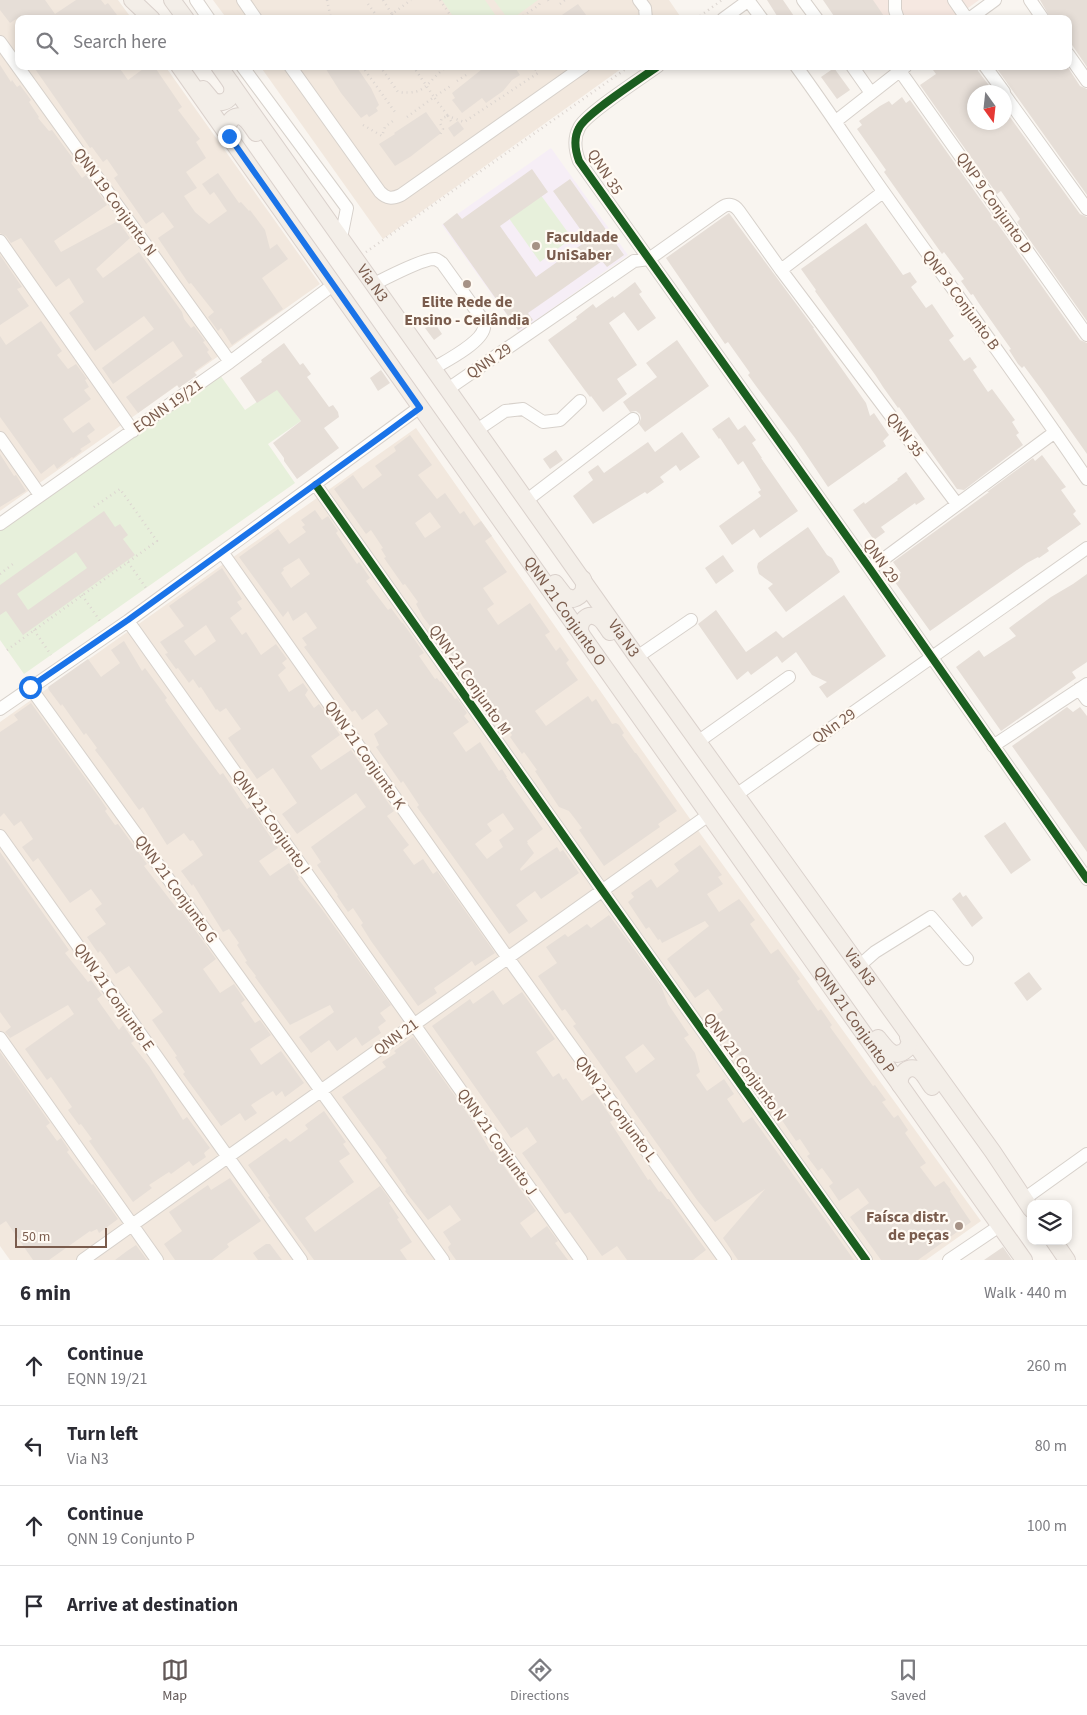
<!DOCTYPE html>
<meta charset="utf-8">
<style>
:root{--surface:#fff;--page:#f2f2f3;--text:#2b2b33;--muted:#7c7c81;--line:#e1e1e2;--accent:#625958}
body{margin:0;font-family:"Source Sans 3",sans-serif;background:var(--page);color:var(--text)}
.controls{position:absolute;right:15px;bottom:15px;display:grid;overflow:hidden;border-radius:10px;box-shadow:0 2px 8px #0003}
.controls button{width:45px;height:45px;display:grid;place-items:center;padding:0;border:0;border-bottom:1px solid var(--line);background:var(--surface);color:var(--text);font:25px sans-serif}
.compass{position:absolute;left:967px;top:85px;width:45px;height:45px;border-radius:50%;background:var(--surface);box-shadow:0 2px 8px #0003;rotate:165deg}
.scale{position:absolute;left:15px;bottom:12px;width:92px;box-sizing:border-box;padding-left:5px;border:2px solid #7a5c4d;border-top:0;font-size:14px;line-height:18px;white-space:nowrap;color:#7a5c4d;-webkit-text-stroke:4px #fffaf3;paint-order:stroke}
.stop{position:absolute;width:15px;height:15px;margin:-11px;border:4px solid #1a73e8;border-radius:50%;background:#fff}
.stop.end{background:#1a73e8;border-color:#fff;box-shadow:0 1px 5px #0008}
.list{margin:0;padding:0;list-style:none}
h2{display:flex;justify-content:space-between;align-items:center;height:65px;margin:0;padding:0 20px;font-size:21px}
h2 small{font-size:16px;font-weight:400;color:var(--muted)}
.list li{display:grid;grid-template-columns:32px 1fr auto;gap:15px;align-items:center;box-sizing:border-box;height:80px;padding:0 20px;border-top:1px solid var(--line)}
.list b{display:block;font-size:19px;white-space:nowrap}
.list p{margin:0;font-size:16px;white-space:nowrap;color:var(--muted)}
.list em{font-size:16px;font-style:normal;color:var(--muted)}
.icon{flex:none;width:28px;height:28px;fill:none;stroke:currentColor;stroke-width:2;stroke-linecap:round;stroke-linejoin:round}
.map{position:relative;flex:none;width:1087px;height:1260px;overflow:hidden}
.search{position:absolute;background:var(--surface);box-shadow:0 2px 8px #0003;left:15px;right:15px;top:15px;height:55px;display:flex;align-items:center;gap:12px;box-sizing:border-box;padding:0 18px;border-radius:10px;color:var(--muted);font-size:19px}
.sheet{height:385px;background:var(--surface)}
nav{display:flex;justify-content:space-around;align-items:center;box-sizing:border-box;height:70px;border-top:1px solid var(--line);background:var(--surface);font-size:14px;color:var(--muted)}
nav a{display:grid;justify-items:center;gap:2px}
nav .on{color:var(--accent)}
.map>svg:first-child{display:block}
.residential{fill:#f2e8de}
.commercial{fill:#f6e8e1}
.education{fill:#f6eef6}
.green{fill:#e7f0db}
.building{fill:#e6ded7;fill-rule:evenodd}
.lines{fill:none;stroke-linecap:round;stroke-linejoin:round}
.minor-casing{stroke:#d7d1cb;stroke-width:14}
.major-casing{stroke:#dad1cc;stroke-width:18}
.path{stroke:#dcd5d0;stroke-width:2.5;stroke-dasharray:1 4;stroke-linecap:butt}
.minor{stroke:#fefefd;stroke-width:12}
.major{stroke:#f3eee8;stroke-width:16}
.cycleway-casing{stroke:#fffaf3;stroke-width:11}
.cycleway{stroke:#1b5e20;stroke-width:8}
.route{stroke:#1a73e8;stroke-width:6}
.poi-dot{fill:#a69286;stroke:#fffaf3;stroke-width:2}
.labels{text-anchor:middle;dominant-baseline:central;stroke-width:4.5;stroke-linejoin:round;paint-order:stroke}
.street-label{font-size:16px;fill:#7a5c4d;stroke:#fffaf3}
.poi-label{font-size:16px;font-weight:bold;fill:#7a5c4d;stroke:#fffaf3;text-anchor:start}
</style>
<div class="map">
<svg width="1087" height="1260" viewBox="0 0 1087 1260">
<rect width="100%" height="100%" fill="#f9f5f0"/>
<path class="residential" d="M0,0H118L132,19H19V66H165L320,284L0,511Z
M213,0H669L682,19H227Z
M260,66H625L383,239Z
M416,428L702,836L981,1221L926,1260H10L0,1246V722Z"/>
<path class="commercial" d="M833,0H979L953,19H847Z"/>
<path class="education" d="M551,148L628,255L519,332L442,225Z"/>
<path class="green" d="M442,0H485L498,19H455Z
M494,0H538L512,19H508Z
M540,194L572,238L540,262L508,217Z
M220,375L245,410L277,388L301,421L268,444L295,483L24,674L0,640V530Z"/>
<path class="building" d="M0,0H45L55,14L76,0H101L105,5L108,3L120,19H16L10,23L0,10Z
M767,0H783L796,19H779Z
M823,0H873L886,19H836Z
M1040,0H1087V67L1068,39V19H1051Z
M578,4L589,19H556Z
M0,65L11,82L12,80L17,87L20,85L31,100L29,102L39,117L38,118L49,131L52,130L74,160L71,163L82,178L86,175L107,205L54,241L61,252L118,221L130,238L96,269L103,278L139,252L182,312L184,319L191,328L194,326L205,341L203,342L209,350L207,352L212,359L194,372L197,375L179,388L177,385L138,413L126,397L183,356L173,341L113,384L102,368L154,329L144,316L95,351L69,313L84,302L69,278L56,287L21,238L11,243L6,236L0,233Z
M33,66H118L128,80L147,66H154L182,107L178,110L200,139L196,142L206,158L186,172L197,188L184,196L195,212L209,224L227,211L214,192L210,195L202,184L218,173L239,203L241,202L249,211L250,210L265,230L270,249L277,244L288,259L262,278L283,309L232,345L221,328L218,331L208,317L214,312L191,283L189,284L158,238L174,227L163,212L146,224L114,178L118,175L107,159L103,162L92,147L90,148Z
M324,66H354L357,70L358,69L371,88L379,105L376,108L378,111L369,117L367,114L361,118L341,93Z
M486,66H514L520,75L512,80L503,91L486,103L482,98L462,113L452,100L455,98L452,93Z
M930,66H977L978,71L994,92H974V122H1004V109L1080,214L1087,217V321L1017,222L1020,219L1001,191L997,194L920,85L936,74Z
M995,66H1067L1080,86L1087,89V195Z
M834,68L850,90L837,99L821,77Z
M902,97L906,103L910,100L1080,340L1087,343V454L1041,389L1024,366L1022,368L1018,364L1009,350L1011,349L978,302L973,294L971,295L961,281L964,279L944,252L942,254L884,172L886,170L857,129L862,125L859,121L880,106L889,101L892,105Z
M426,112L441,133L410,157L395,166L379,144L395,134L394,133Z
M458,121L464,129L454,137L448,128Z
M532,169L548,192L500,226L536,277L588,240L553,191L570,179L624,255L607,267L602,261L551,297L528,313L533,320L518,330L443,224L457,213L462,219Z
M729,213L814,328H813L866,403L870,416L874,413L889,435L883,441L886,446L828,487L795,438L756,386L748,375L750,373L728,342L725,344L666,258Z
M866,223L903,275L910,272L917,282L911,287L926,308L932,304L954,336L949,340L964,361L970,357L977,367L973,370L988,392L992,389L1015,420L1012,422L1019,433L1016,435L1023,445L964,490L957,489L899,407L898,408L883,387L876,376L815,291L816,290L801,269Z
M0,255L22,287L17,289L29,306L0,325Z
M635,282L642,292L639,294L656,318L638,331L624,312L609,323L637,365L617,379L627,394L603,412L591,396L590,397L584,389L548,340L577,319L576,317L593,304L596,308L613,296L614,298Z
M41,321L62,351L57,355L68,369L76,364L87,379L85,380L89,387L84,390L91,399L63,419L73,433L89,422L95,430L87,436L91,442L80,449L82,451L73,458L72,457L57,469L54,464L41,474L0,417V336L6,345Z
M434,322L442,334L434,340L425,328Z
M677,340L709,386L645,432L639,424L641,418L640,414L636,411L630,412L623,402L657,377L646,363Z
M284,343L300,365L303,363L311,374L307,377L329,407L333,405L338,412L339,417L324,428L339,448L297,479L284,461V458L273,443L301,421L277,390L257,403L240,378L262,362L261,360Z
M381,370L390,383L378,391L370,378Z
M729,417L738,430L745,425L756,440L752,443L762,458H761L798,511L760,538L754,529L732,545L719,526L761,496L758,492L761,490L743,461L738,465L720,438L719,439L712,429Z
M682,432L700,457L680,471L676,465L660,477L664,482L647,494L645,492L593,524L573,496L593,480L588,472L598,465L604,473L648,442L655,452Z
M410,435L432,465L418,475L437,499L445,493L460,514L464,511L474,526L481,521L492,536L485,541L507,572L483,588L494,604L487,609L498,625L530,603L550,632L545,635L556,651L560,647L569,660L566,663L578,680L535,711L546,726L588,696L592,702L596,699L612,724L616,723L619,725L624,733L622,735L635,753H636L677,811L658,824L660,827L604,866L579,830L582,828L569,811L559,807L535,771L537,770L524,752L522,754L510,737L512,735L498,714L495,716L464,671H462L451,656H452L431,625L430,626L423,617L416,604L418,602L405,584L403,585L384,558L386,557L381,549L383,548L371,530L366,534L334,489L353,475L363,489L382,475L375,466L396,451L394,447ZM430,512L441,527L425,538L415,523Z
M556,450L563,460L550,469L543,459Z
M0,454L14,476L16,475L26,491L0,507Z
M1042,455L1066,487L1061,490L1076,511L1073,514L1081,524L1047,548L1049,551L1039,558L1038,557L1027,563L930,631L892,578L901,573L893,562L989,492H987L1033,458L1035,461Z
M906,472L925,499L916,505L915,503L881,527L885,532L874,540L853,510L864,502L865,504L898,480L897,479Z
M315,510L322,520L328,516L338,531L336,533L357,564L359,562L370,578L366,581L388,610L391,608L402,623H403L424,653L419,656L435,679L437,678L440,682L441,681L450,693H451L455,699L457,698L467,713L464,716L469,722L453,733L466,752L480,742L499,771L502,769L507,777H506L543,829L527,841L528,843H527L534,853L520,869L521,871L557,847L560,852L563,850L579,873L541,899L535,891L516,905L528,921L509,934L417,807L419,805L403,781L401,783L376,747L379,745L374,734L388,724L377,709L362,720L355,710L352,712L304,647L307,645L302,638L317,628L306,612L293,621L288,611L283,617L239,557L278,529L289,544L306,532L302,527L305,525L301,520ZM299,558L310,574L291,588L281,573L284,570L283,568ZM503,813L514,829L499,840L503,847L487,859L475,844L492,831L487,824Z
M104,511L115,527L120,524L128,535L123,539L135,555L23,635L6,611L0,615V585ZM76,552L87,568L28,610L17,594Z
M808,527L827,555L832,558L840,572L786,612L768,588L773,584L759,574L757,567L758,563Z
M723,555L734,571L716,584L705,568Z
M222,568L242,599L237,602L242,609L230,618L242,635L246,632L261,655L276,644L287,659L282,663L286,668L278,675L289,692L303,683L308,690L305,695L314,708L319,704L340,735L311,756L321,770L351,750L394,811L387,816L409,845L403,850L414,865L423,859L433,874L437,871L495,953L475,966L472,961L453,975L434,988L437,993L418,1006L371,941L361,925L363,923L353,908L348,912L337,896L338,895L317,865L321,862L311,847L366,807L356,793L297,834L282,814L297,803L273,768L257,779L228,738L241,729L226,708L220,712L217,709L216,710L201,687L199,688L193,679L189,683L178,668L176,669L165,654L168,653L160,642L184,626L169,606ZM206,625L216,641L195,656L184,641Z
M1087,574V662L1072,672L1076,678L1001,731L956,667L979,650L984,657L1016,636L1009,628L1051,597L1073,584Z
M844,595L886,656L827,698L819,687L827,682L812,675L796,652L782,663L777,656L751,675L748,671L737,680L698,624L716,610L746,652L776,631L783,638Z
M124,641L142,671L145,668L167,698L165,700L190,735L220,775L223,773L247,809L250,807L278,848L259,861L270,876L289,863L299,878L298,879L321,908L391,1005L380,1013L386,1021L378,1027L381,1033L362,1046L356,1037L337,1051L329,1040L311,1053L299,1037L334,1012L330,1005L290,1025L255,977L256,976L245,962L247,961L237,945L239,943L229,929L223,932L193,884L192,886L181,871L203,855L193,840L190,841L184,833L167,845L143,807L139,810L105,763L95,750L97,748L86,733L84,735L62,704L61,706L49,690L48,687L88,659L101,677L120,663L111,650Z
M31,703L101,800L107,809L105,811L115,825L118,824L147,864L144,866L178,910L180,909L216,959L203,969L220,993L234,984L245,1000L241,1003L255,1023L260,1020L271,1035L250,1049L261,1065L281,1051L304,1083L285,1097L282,1091L276,1096L273,1091L251,1105L257,1113L245,1121L240,1113L221,1126L183,1074L185,1072L175,1057L177,1056L152,1020L163,1012L129,966L116,974L104,956L100,951L98,953L87,937L106,924L95,909L102,904L91,889L70,903L38,858L33,862L22,847L33,839L21,821L14,826L4,813L0,817V732L18,720L14,715Z
M1067,707L1073,712L1080,707L1087,716V852L1012,746Z
M1005,822L1031,860L1011,874L984,836Z
M700,845L722,875L718,877L723,884L707,894L719,912L739,899L744,905L755,920L750,924L771,954L778,949L800,979L797,981L818,1011L821,1009L832,1025L830,1027L846,1049L873,1086L875,1085L886,1100L882,1102L894,1118L898,1115L908,1130L905,1133L926,1163L920,1167L935,1187L944,1181L951,1190L950,1191L971,1222L918,1260H881L850,1217L869,1203L858,1188L839,1201L829,1186L833,1183L822,1168L818,1171L807,1156L810,1154L800,1139L796,1141L775,1110L778,1108L767,1093L766,1094L739,1054L738,1055L727,1040L725,1041L710,1019L723,1010L708,989L695,998L667,959L709,926L705,921L662,943L660,939L658,940L649,927L646,929L628,902L634,897L631,893L651,879L657,888L679,871L674,864Z
M0,852L69,950L65,953L88,982L91,980L102,995L97,999L119,1030L123,1025L134,1041L131,1043L149,1066L183,1120L187,1117L210,1148L204,1153L206,1157L193,1166L189,1161L171,1174L169,1172L149,1185L152,1188L133,1202L89,1141L92,1139L81,1124L79,1125L68,1110L72,1107L51,1077L47,1080L25,1049L74,1014L68,1005L10,1038L5,1032L11,1027L0,1012Z
M960,892L963,897L966,895L983,918L972,927L952,899Z
M609,915L661,986L668,1004L689,1035L684,1038L695,1053L700,1072L696,1075L707,1091L724,1079L734,1094L727,1099L743,1123L752,1117L854,1260H738L723,1238L765,1189L715,1222L697,1200L584,1041L573,1026L576,1024L565,1009L562,1011L538,976L557,963L546,947L565,934L568,937L587,924L591,928ZM643,1044L655,1059L636,1073L625,1057Z
M1029,972L1042,989L1027,1001L1014,983Z
M493,990L503,1005L522,992L555,1039L536,1052L553,1077L559,1073L563,1080L566,1078L582,1101L594,1093L599,1099L613,1120L610,1122L648,1180L650,1179L659,1192L661,1191L667,1199H669L706,1250L693,1260H627L617,1246L602,1256L570,1212L565,1214L522,1153L537,1142L527,1127L511,1138L432,1026L470,999L473,1004Z
M413,1037L472,1120L491,1152L493,1151L536,1211L520,1223L531,1238L547,1226L558,1241L555,1243L568,1260H456L449,1250L448,1247L451,1244L443,1232L461,1220L450,1205L428,1220L405,1191L406,1190L385,1160L387,1158L342,1097L386,1067L382,1062L396,1053L394,1051Z
M0,1052L50,1123L46,1126L57,1141L61,1138L69,1150L67,1152L92,1185L93,1184L118,1219L99,1233L97,1229L91,1232L90,1231L49,1260H33L6,1221L0,1225Z
M324,1111L346,1142L343,1144L350,1154L339,1161L354,1182L305,1218L315,1232L380,1186L391,1201L389,1203L399,1218L397,1219L412,1242L400,1250L407,1260H314L268,1197L270,1196L248,1165L286,1138L290,1142L308,1129L305,1125Z
M230,1178L261,1221L227,1244L229,1247L212,1260H175L164,1244L182,1231L169,1212L208,1185L211,1190Z
M266,1244H270L282,1260H258L253,1253Z
M136,1245L147,1260H115L127,1251Z
M1003,1247L1012,1260H984Z"/>
<g class="lines">
<defs>
<path id="minor" d="M196,0L209,19
M243,0L256,19
M639,0L645,8L646,19
M748,0L762,19
M803,0L817,19
M895,0V10L898,19
M954,0L967,19
M1030,0L1043,19
M723,19L749,0
M969,19L995,0
M0,42L230,362
M1068,54L1087,81
M242,66L347,208L341,238
M290,66L380,192C387,199 392,199 401,195L584,66
M658,66C642,78 585,114 579,128C573,139 575,150 579,161L870,569L1087,879
M796,66C827,108 855,152 885,194C952,289 1022,382 1087,479
M852,66L871,93
M985,66L1004,92
M900,71L1087,335
M1004,94L1087,209
M836,121L906,66
M0,241L133,431
M781,270L883,192
M374,284C386,278 424,258 435,259C438,260 439,261 442,263L483,320C483,323 484,325 484,328C481,343 446,361 434,368
M448,389L634,261L649,259L721,208C728,203 734,204 739,211L781,270L957,504
M477,430L505,411L523,409L543,422L560,420L580,401
M0,438L40,495
M316,485L602,890L866,1260
M527,500L633,419
M0,524L230,362L333,285
M222,552L508,958L725,1260
M870,569L1055,432
M128,621L581,1260
M637,657L691,620
M30,687L443,1260
M1079,689L1087,700
M0,709L128,621L420,407
M699,741L789,677
M993,746L1087,684
M736,795L1087,548
M0,836L301,1260
M859,966L875,952L931,917L967,959
M0,1038L157,1260
M1024,1199L1087,1154
M83,1260L710,814
M949,1260L1001,1225"/>
<g id="major">
<path d="M132,0L152,19"/>
<path d="M172,0L186,19"/>
<path id="s1" d="M179,66L1024,1260"/>
<path id="s2" d="M219,66L637,657L993,1152L1031,1209"/>
<path d="M203,89L213,101C226,106 236,96 231,83"/>
<path d="M229,136C224,125 234,110 245,119C250,123 253,129 256,133"/>
<path d="M555,583L565,596L573,599C583,596 586,589 583,579"/>
<path d="M581,634C577,622 588,610 600,619C604,622 607,628 610,632"/>
<path d="M878,1038C886,1048 894,1061 907,1049L910,1041L908,1037"/>
<path d="M900,1085C898,1074 909,1063 920,1071C925,1075 928,1082 932,1087"/>
<path d="M1054,1241L1067,1260"/>
</g>
</defs>
<use href="#minor" class="minor-casing"/>
<use href="#major" class="major-casing"/>
<path class="path" d="M327,0L331,19
M383,0L392,14L411,0
M440,0L453,19
M548,0L551,4
M368,4L379,19
M560,4L565,0
M392,14L395,19
M519,19L539,5L541,0
M546,19L549,16
M696,19L722,0
M362,66L395,112
M380,66L398,92C429,96 426,80 448,66
M413,66L434,97L452,85
M478,67L479,66
M457,81L466,75
M407,117L434,97L448,116L442,118L440,123L443,129L439,137
M451,121L448,116L464,122L538,73L533,66
M363,125L382,136L385,127L393,121
M366,252L630,66
M128,562L146,588
M0,574L13,564
M82,595L100,621
M34,630L51,655
M7,650L157,541L120,489L91,509"/>
<use href="#minor" class="minor"/>
<use href="#major" class="major"/>
<defs>
<path id="cycleway" d="M658,66C642,78 585,114 579,128C573,139 575,150 579,161L870,569L1087,879
M316,485L602,890L866,1260"/>
</defs>
<use href="#cycleway" class="cycleway-casing"/>
<use href="#cycleway" class="cycleway"/>
</g>
<g class="lines">
<path class="route" d="M30,687L128,620L386,433L420,408L229,136"/>
</g>
<g class="poi-dot">
<circle cx="536" cy="246" r="5"/>
<circle cx="467" cy="284" r="5"/>
<circle cx="959" cy="1226" r="5"/>
</g>
<g class="labels">
<g class="street-label">
<text transform="translate(605 172) rotate(57)">QNN 35</text>
<text transform="translate(115 202) rotate(54)">QNN 19 Conjunto N</text>
<text transform="translate(994 203) rotate(55)">QNP 9 Conjunto D</text>
<text stroke="none"><textPath href="#s2" startOffset="266">Via N3</textPath></text>
<text transform="translate(961 300) rotate(54)">QNP 9 Conjunto B</text>
<text transform="translate(489 361) rotate(-34)">QNN 29</text>
<text transform="translate(168 406) rotate(-35)">EQNN 19/21</text>
<text transform="translate(905 435) rotate(53)">QNN 35</text>
<text transform="translate(881 561) rotate(55)">QNN 29</text>
<text stroke="none"><textPath href="#s1" startOffset="668">QNN 21 Conjunto O</textPath></text>
<text stroke="none"><textPath href="#s2" startOffset="701">Via N3</textPath></text>
<text transform="translate(470 680) rotate(55)">QNN 21 Conjunto M</text>
<text transform="translate(834 726) rotate(-35)">QNn 29</text>
<text transform="translate(365 755) rotate(55)">QNN 21 Conjunto K</text>
<text transform="translate(271 822) rotate(55)">QNN 21 Conjunto I</text>
<text transform="translate(176 889) rotate(54)">QNN 21 Conjunto G</text>
<text stroke="none"><textPath href="#s2" startOffset="1106">Via N3</textPath></text>
<text transform="translate(114 997) rotate(55)">QNN 21 Conjunto E</text>
<text stroke="none"><textPath href="#s1" startOffset="1169">QNN 21 Conjunto P</textPath></text>
<text transform="translate(396 1037) rotate(-36)">QNN 21</text>
<text transform="translate(745 1067) rotate(54)">QNN 21 Conjunto N</text>
<text transform="translate(616 1109) rotate(54)">QNN 21 Conjunto L</text>
<text transform="translate(497 1142) rotate(55)">QNN 21 Conjunto J</text>
</g>
<g class="poi-label">
<text x="546" y="237">Faculdade<tspan x="546" dy="18">UniSaber</tspan></text>
<text x="467" y="302" text-anchor="middle">Elite Rede de<tspan x="467" dy="18">Ensino - Ceilândia</tspan></text>
<text x="949" y="1217" text-anchor="end">Faísca distr.<tspan x="949" dy="18">de peças</tspan></text>
</g>
</g>
</svg>
<div class="controls">
<button><svg class="icon" aria-label="layers" viewBox="0 0 24 24"><path d="M12 4l9 5-9 5-9-5zM3 14l9 5 9-5"/></svg></button>
</div>
<svg class="compass" viewBox="-18 -18 36 36"><path d="M0-13l5 13h-10z" fill="#e53935"/><path d="M0 13l5-13h-10z" fill="#7c7c81"/></svg>
<div class="scale">50 m</div>
<div class="stop" style="left:30px;top:687px"></div>
<div class="stop end" style="left:229px;top:136px"></div>
<div class="search"><svg class="icon" aria-label="search" viewBox="0 0 24 24"><circle cx="10" cy="10" r="6"/><path d="M15 15l6 6"/></svg>Search here</div>
</div>
<section class="sheet">
<h2>6 min<small>Walk · 440 m</small></h2>
<ul class="list">
<li><svg class="icon" aria-label="ahead" viewBox="0 0 24 24"><path d="M12 20V5M6 11l6-6 6 6"/></svg><div><b>Continue</b><p>EQNN 19/21</p></div><em>260 m</em></li>
<li><svg class="icon" aria-label="left" viewBox="0 0 24 24"><path d="M17 20v-9H6M10 6l-5 5 5 5"/></svg><div><b>Turn left</b><p>Via N3</p></div><em>80 m</em></li>
<li><svg class="icon" aria-label="ahead" viewBox="0 0 24 24"><path d="M12 20V5M6 11l6-6 6 6"/></svg><div><b>Continue</b><p>QNN 19 Conjunto P</p></div><em>100 m</em></li>
<li><svg class="icon" aria-label="arrive" viewBox="0 0 24 24"><path d="M6 21V4h12l-3 4 3 4H6"/></svg><div><b>Arrive at destination</b></div></li>
</ul>
</section>
<nav>
<a class="on"><svg class="icon" aria-label="map" viewBox="0 0 24 24"><path d="M3 6l6-2 6 2 6-2v14l-6 2-6-2-6 2zM9 4v14M15 6v14"/></svg>Map</a>
<a><svg class="icon" aria-label="directions" viewBox="0 0 24 24"><path d="M12 3l9 9-9 9-9-9zM9 14v-3h6M13 9l2 2-2 2"/></svg>Directions</a>
<a><svg class="icon" aria-label="saved" viewBox="0 0 24 24"><path d="M7 4h10v16l-5-4-5 4z"/></svg>Saved</a>
</nav>
